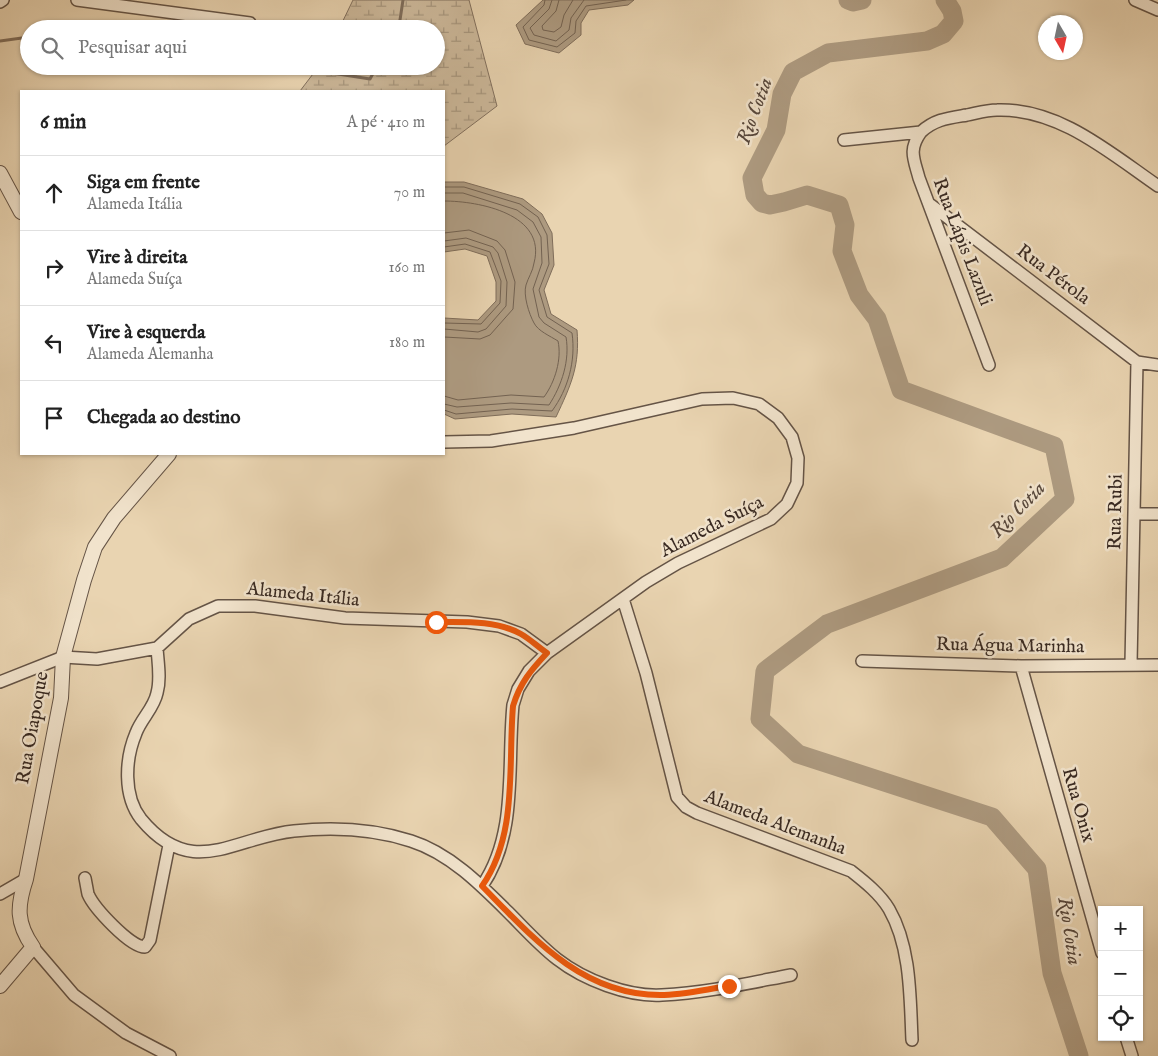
<!DOCTYPE html>
<html lang="pt">
<meta charset="utf-8">
<style>
:root{--surface:#fff;--page:#f6f6f6;--text:#222;--muted:#767676;--line:#e0e0e0}
body{margin:0;font-family:"IM FELL English",serif;background:var(--page);color:var(--text)}
.controls{position:absolute;right:15px;bottom:15px;display:grid;overflow:hidden;border-radius:0px;box-shadow:0 1px 4px #0004}
.controls button{width:45px;height:45px;display:grid;place-items:center;padding:0;border:0;border-bottom:1px solid var(--line);background:var(--surface);color:var(--text);font:25px sans-serif}
.compass{position:absolute;left:1038px;top:15px;width:45px;height:45px;border-radius:50%;background:var(--surface);box-shadow:0 1px 4px #0004;rotate:171deg}
.stop{position:absolute;width:15px;height:15px;margin:-11px;border:4px solid #ea580c;border-radius:50%;background:#fff}
.stop.end{background:#ea580c;border-color:#fff;box-shadow:0 1px 5px #0008}
.list{margin:0;padding:0;list-style:none}
h2{display:flex;justify-content:space-between;align-items:center;height:65px;margin:0;padding:0 20px;font-size:21px}
h2 small{font-size:16px;font-weight:400;color:var(--muted)}
.list li{display:grid;grid-template-columns:32px 1fr auto;gap:15px;align-items:center;box-sizing:border-box;height:75px;padding:0 20px;border-top:1px solid var(--line)}
.list b{display:block;font-size:19px;white-space:nowrap}
.list p{margin:0;font-size:16px;white-space:nowrap;color:var(--muted)}
.list em{font-size:16px;font-style:normal;color:var(--muted)}
.icon{flex:none;width:28px;height:28px;fill:none;stroke:currentColor;stroke-width:2;stroke-linecap:round;stroke-linejoin:round}
.map{position:relative;flex:none;width:1158px;height:1056px;overflow:hidden}
.search{position:absolute;background:var(--surface);box-shadow:0 1px 4px #0004;left:20px;top:20px;width:425px;height:55px;display:flex;align-items:center;gap:12px;box-sizing:border-box;padding:0 18px;border-radius:28px;color:var(--muted);font-size:19px}
.panel{position:absolute;background:var(--surface);box-shadow:0 1px 4px #0004;left:20px;top:90px;width:425px;height:365px;border-radius:0px}
.map>svg:first-child{display:block}
.wetland{fill:url(#wetland-marsh);stroke:#82705e}
.water{fill:#ad9a80;stroke:#7f6d5a}
.lines{fill:none;stroke-linecap:round;stroke-linejoin:round}
.shore{stroke:#736251;stroke-width:1}
.stream{stroke:#7f6d5a;stroke-width:3}
.river{stroke:#ad9a80;stroke-width:19}
.minor-casing{stroke:#655446;stroke-width:14}
.tertiary-casing{stroke:#655446;stroke-width:16}
.minor{stroke:#f1e3cc;stroke-width:11}
.tertiary{stroke:#f1e3cc;stroke-width:14}
.route{stroke:#ea580c;stroke-width:6}
.labels{text-anchor:middle;dominant-baseline:central;stroke-width:5;stroke-linejoin:round;paint-order:stroke}
.street-label{font-size:19px;fill:#392a22;stroke:#f1e3cc}
.water-label{font-size:20px;font-style:italic;fill:#56463a;stroke:#f1e3cc}
</style>
<div class="map">
<svg width="1158" height="1056" viewBox="0 0 1158 1056">
<defs>
<pattern id="wetland-marsh" width="20" height="14" patternUnits="userSpaceOnUse" patternTransform="scale(1.25)"><rect width="20" height="14" fill="#cbb799"/><path d="M1 5h8M5 5V1M11 12h8M15 12V8" fill="none" stroke="#a6957c"/></pattern>
</defs>
<rect width="100%" height="100%" fill="#e9d4b1"/>
<filter id="stains"><feTurbulence type="fractalNoise" baseFrequency=".004" numOctaves="4"/><feColorMatrix values="0 0 0 0 .2 0 0 0 0 .09 0 0 0 0 .02 0 0 0 .5 -.17"/></filter>
<radialGradient id="worn" r=".72"><stop offset=".6" stop-color="#630" stop-opacity="0"/><stop offset="1" stop-color="#630" stop-opacity=".3"/></radialGradient>
<path class="wetland" d="M353,0H469L497,106L444,146V91H300L319,66H436V29H339Z"/>
<path class="water" d="M543,0H634L628,5L589,10L581,23V35L559,53L525,44L516,25Z
M444,182H464L523,199L542,214L552,233L554,265L544,290L551,314L577,330C580,366 571,385 556,417L512,414L455,419L444,414V318L478,320L496,301V282L487,256L465,249L444,252Z"/>
<g class="lines">
<path class="shore" d="M545,0L544,5L523,27L529,40L557,47L575,33L576,21L586,6L626,0
M552,0L549,9L530,28L534,35L556,41L569,30L571,18L584,0
M559,0L556,11L542,26L543,30L554,32L561,27L564,15L573,0
M444,187H464L520,204L538,217L547,235L549,264L539,290L547,317L572,333C576,361 568,389 552,411L512,409L456,414L444,410
M444,193H463L517,210L533,222L541,237L542,263L533,289L539,317L544,323L566,337C570,360 562,385 549,405L511,403L457,407L444,404
M444,201C479,201 547,214 534,263C533,271 528,278 526,285C523,295 529,314 534,323C538,331 550,336 558,341C562,359 555,382 544,397L511,395L458,400L444,396
M444,233L469,230L497,241L505,250L515,282L513,309L490,335L480,339L444,337
M444,241L466,238L493,247L498,253L507,282L506,306L486,329L478,332L444,329
M444,247L465,244L490,252L501,281L500,303L481,324L444,323"/>
<path class="stream" d="M395,29L400,20L403,0
M0,41L29,37
M287,66L370,79L377,66"/>
<path class="river" d="M848,0L853,2L862,0
M945,0L952,11L954,21L943,34L927,41L828,53L793,72L782,94L776,130L752,178L755,195L762,203L770,205L784,202L807,195L839,205L845,225L842,251L859,295L877,319L901,390L1054,446L1065,499L1002,558L827,624L765,671L760,719L798,754L992,817L1037,869L1052,973L1079,1056"/>
<defs>
<path id="minor" d="M77,0L250,23
M1135,0L1158,10
M0,2L3,0
M921,132C908,150 914,159 919,178L989,365
M844,140L921,132C935,119 949,118 967,115C977,113 987,110 997,110C1059,108 1110,153 1158,186
M931,205L1137,362L1158,365
M444,442L491,441L574,428L702,399L733,398L759,404L778,418L792,437L798,458L797,483L787,504L771,519L678,563L646,582L547,653L529,671L518,689L513,705C507,765 518,834 482,886
M1134,514H1158
M623,599L646,673L677,797L686,807L697,813L851,871C865,882 880,894 889,909C911,947 910,997 912,1040
M157,648C158,663 161,679 157,693C154,708 141,719 136,733C125,759 123,796 141,819C192,881 234,837 294,831C332,827 374,829 411,841C449,853 480,884 508,912C524,928 539,945 557,959C584,980 628,997 662,995C705,993 749,983 791,975
M862,661L1021,666L1158,665
M1131,664L1137,362
M1021,666L1102,953
M0,682L63,657L97,659L157,648L189,619L218,606H255L345,618L467,622L499,626L521,634L547,653
M85,878C86,883 87,889 88,894C94,908 130,947 145,947L150,940L169,845
M0,894L26,879
M33,947L74,995L126,1033L170,1056
M1126,1037L1132,1056"/>
<path id="tertiary" d="M0,173L21,212
M0,986L33,947C16,923 17,906 26,879L61,698L63,657L84,580L95,547L114,518L169,454"/>
</defs>
<use href="#minor" class="minor-casing"/>
<use href="#tertiary" class="tertiary-casing"/>
<use href="#minor" class="minor"/>
<use href="#tertiary" class="tertiary"/>
</g>
<g class="lines">
<path class="route" d="M436,622C464,622 496,620 521,634C530,639 538,647 547,653C531,670 520,683 513,706C508,765 518,835 482,886C532,937 582,995 660,995C683,995 707,989 729,986"/>
</g>
<g class="labels">
<g class="street-label">
<text transform="translate(962 242) rotate(69)">Rua Lápis Lazuli</text>
<text transform="translate(1053 275) rotate(37)">Rua Pérola</text>
<text transform="translate(1116 512) rotate(-89)">Rua Rubi</text>
<text transform="translate(712 527) rotate(-27)">Alameda Suíça</text>
<text transform="translate(303 595) rotate(6)">Alameda Itália</text>
<text transform="translate(1010 646) rotate(1)">Rua Água Marinha</text>
<text transform="translate(33 728) rotate(-80)">Rua Oiapoque</text>
<text transform="translate(1078 805) rotate(74)">Rua Onix</text>
<text transform="translate(775 823) rotate(21)">Alameda Alemanha</text>
</g>
<g class="water-label">
<text transform="translate(755 111) rotate(-70)">Rio Cotia</text>
<text transform="translate(1018 510) rotate(-46)">Rio Cotia</text>
<text transform="translate(1069 931) rotate(81)">Rio Cotia</text>
</g>
</g>
<rect width="100%" height="100%" filter="url(#stains)"/>
<rect width="100%" height="100%" fill="url(#worn)"/>
</svg>
<div class="controls">
<button>+</button>
<button>−</button>
<button><svg class="icon" aria-label="locate" viewBox="0 0 24 24"><circle cx="12" cy="12" r="6"/><path d="M12 2v4M12 18v4M2 12h4M18 12h4"/></svg></button>
</div>
<svg class="compass" viewBox="-18 -18 36 36"><path d="M0-13l5 13h-10z" fill="#e53935"/><path d="M0 13l5-13h-10z" fill="#767676"/></svg>
<div class="stop" style="left:436px;top:622px"></div>
<div class="stop end" style="left:729px;top:986px"></div>
<div class="search"><svg class="icon" aria-label="search" viewBox="0 0 24 24"><circle cx="10" cy="10" r="6"/><path d="M15 15l6 6"/></svg>Pesquisar aqui</div>
<section class="panel">
<h2>6 min<small>A pé · 410 m</small></h2>
<ul class="list">
<li><svg class="icon" aria-label="ahead" viewBox="0 0 24 24"><path d="M12 20V5M6 11l6-6 6 6"/></svg><div><b>Siga em frente</b><p>Alameda Itália</p></div><em>70 m</em></li>
<li><svg class="icon" aria-label="right" viewBox="0 0 24 24"><path d="M7 20v-9h11M14 6l5 5-5 5"/></svg><div><b>Vire à direita</b><p>Alameda Suíça</p></div><em>160 m</em></li>
<li><svg class="icon" aria-label="left" viewBox="0 0 24 24"><path d="M17 20v-9H6M10 6l-5 5 5 5"/></svg><div><b>Vire à esquerda</b><p>Alameda Alemanha</p></div><em>180 m</em></li>
<li><svg class="icon" aria-label="arrive" viewBox="0 0 24 24"><path d="M6 21V4h12l-3 4 3 4H6"/></svg><div><b>Chegada ao destino</b></div></li>
</ul>
</section>
</div>
